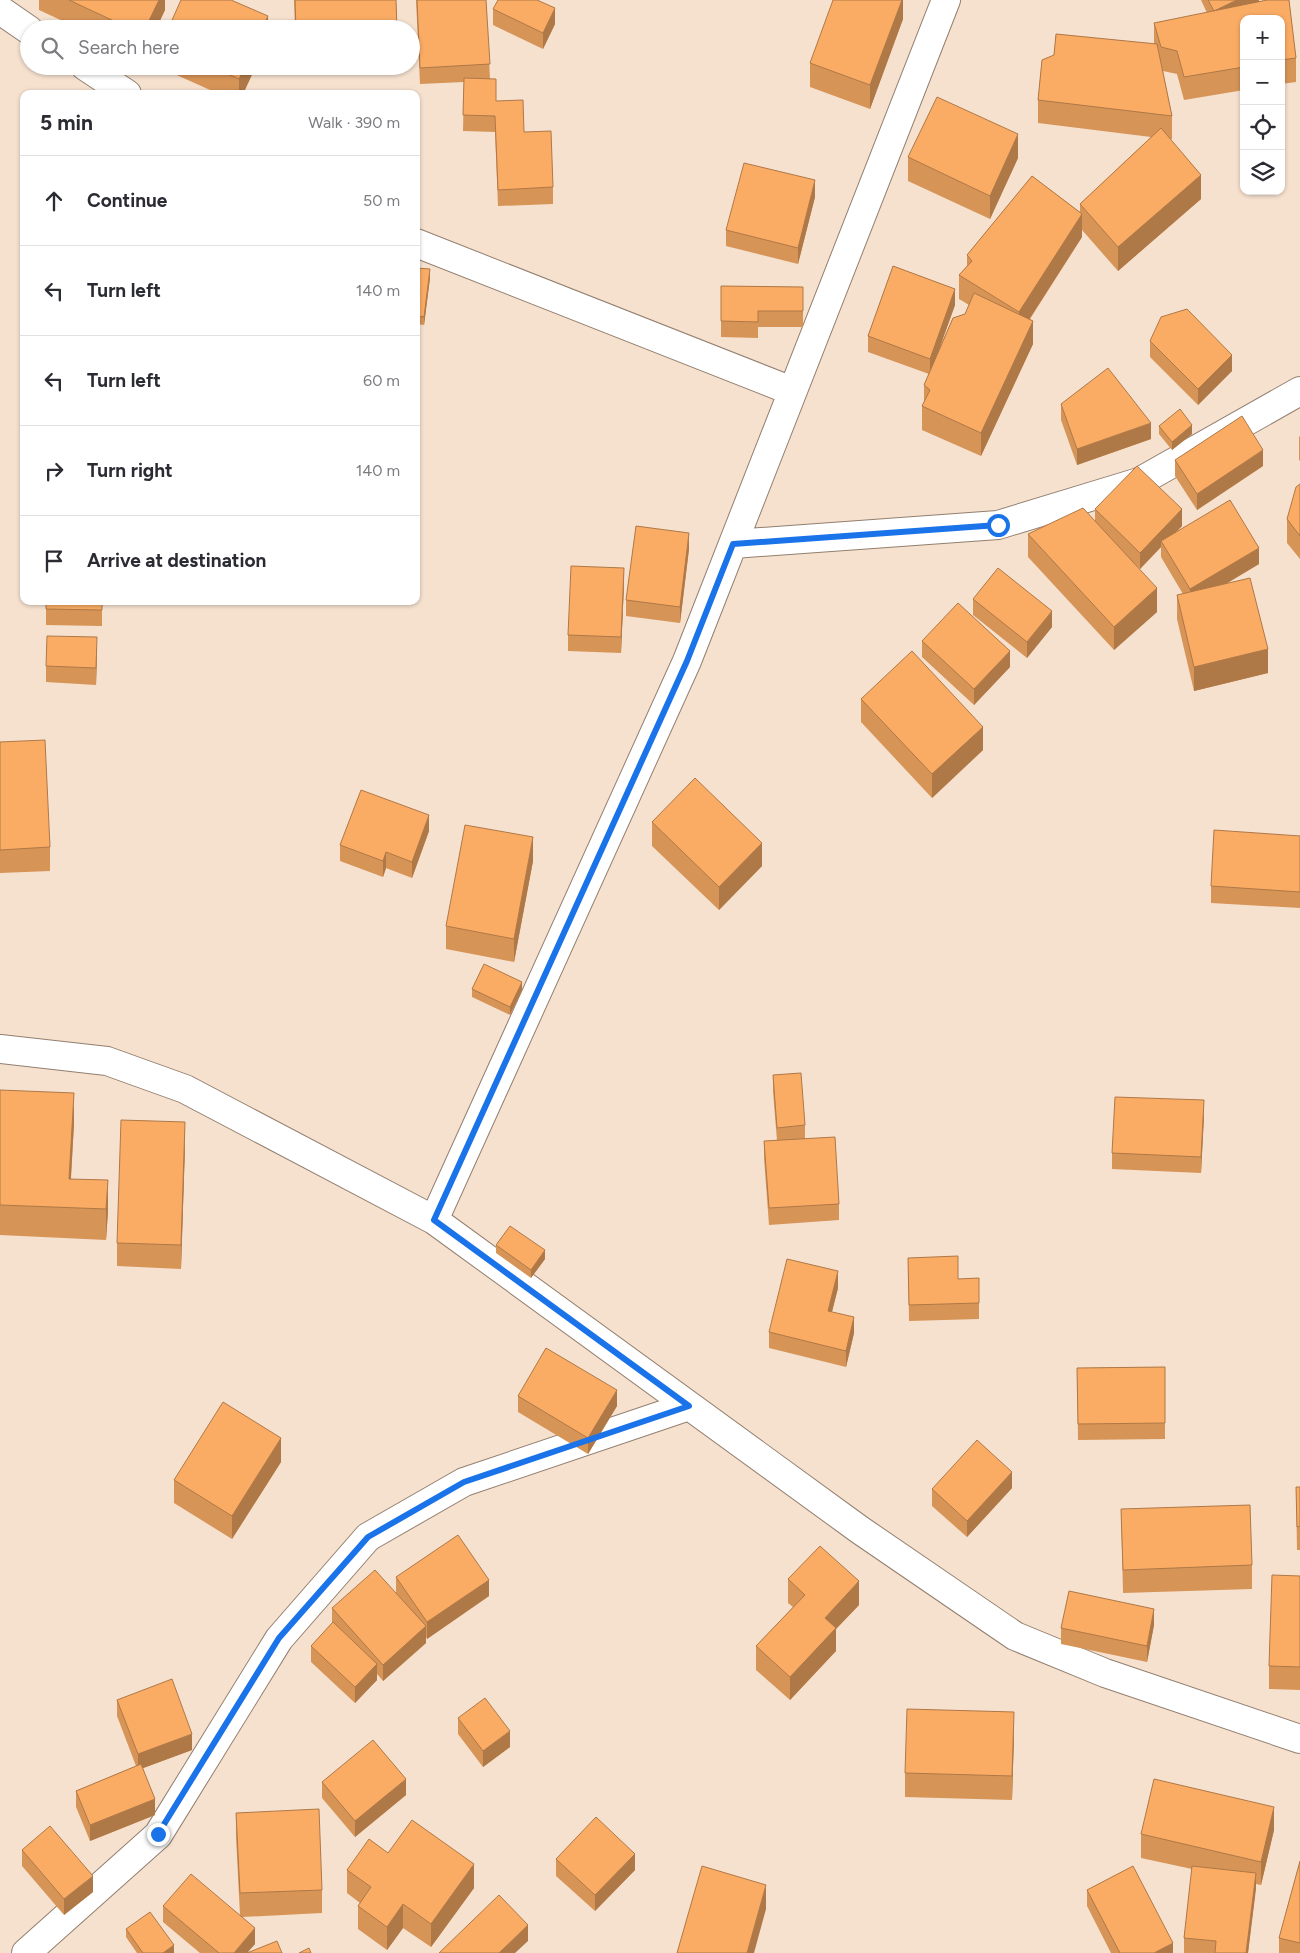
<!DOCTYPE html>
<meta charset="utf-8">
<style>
:root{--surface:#fff;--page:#f7f7f7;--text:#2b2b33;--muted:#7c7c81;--line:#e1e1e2}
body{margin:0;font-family:Figtree,sans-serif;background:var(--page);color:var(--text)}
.controls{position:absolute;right:15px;top:15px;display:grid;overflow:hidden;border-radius:10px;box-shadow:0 1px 4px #0004}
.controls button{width:45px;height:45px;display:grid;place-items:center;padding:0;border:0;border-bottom:1px solid var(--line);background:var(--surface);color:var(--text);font:25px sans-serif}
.stop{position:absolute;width:15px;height:15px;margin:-11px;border:4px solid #1a73e8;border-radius:50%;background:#fff}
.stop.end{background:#1a73e8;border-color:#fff;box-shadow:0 1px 5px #0008}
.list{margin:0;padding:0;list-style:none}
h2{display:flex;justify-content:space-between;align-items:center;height:65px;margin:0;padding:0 20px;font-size:21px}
h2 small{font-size:16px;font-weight:400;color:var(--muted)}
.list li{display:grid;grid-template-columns:32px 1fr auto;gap:15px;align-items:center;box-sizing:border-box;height:90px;padding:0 20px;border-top:1px solid var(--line)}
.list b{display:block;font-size:19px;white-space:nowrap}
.list em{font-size:16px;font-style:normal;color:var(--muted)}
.icon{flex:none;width:28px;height:28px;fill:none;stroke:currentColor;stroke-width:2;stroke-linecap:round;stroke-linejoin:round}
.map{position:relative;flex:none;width:1300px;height:1953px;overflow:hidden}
.search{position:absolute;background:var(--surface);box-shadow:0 1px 4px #0004;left:20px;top:20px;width:400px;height:55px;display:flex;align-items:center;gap:12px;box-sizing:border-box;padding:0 18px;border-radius:28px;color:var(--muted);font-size:19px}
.panel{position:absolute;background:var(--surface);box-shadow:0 1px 4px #0004;left:20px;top:90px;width:400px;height:515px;border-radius:10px}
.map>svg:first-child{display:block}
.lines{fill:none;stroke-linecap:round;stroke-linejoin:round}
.minor-casing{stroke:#927f6f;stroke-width:30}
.minor{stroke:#fff;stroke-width:28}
.wall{fill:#d79457}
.shaded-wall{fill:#af7847}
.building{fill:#faac65;stroke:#af7847}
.route{stroke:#1a73e8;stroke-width:6}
</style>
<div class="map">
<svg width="1300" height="1953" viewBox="0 0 1300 1953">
<rect width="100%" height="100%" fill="#f6e1cf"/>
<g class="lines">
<defs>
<path id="minor" d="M0,10L29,30
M85,66L127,94
M416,243L792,391
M733,544L998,525L1139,482L1300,391
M0,1049L107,1061L185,1089L434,1220L860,1530L1015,1636L1105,1673L1300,1739
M434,1220L687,661L946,0
M26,1953L158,1835L279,1639L368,1537L464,1482L689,1406"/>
</defs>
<use href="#minor" class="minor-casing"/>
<use href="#minor" class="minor"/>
</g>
<path class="wall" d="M39,0H165V10L156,29H80L39,10Z
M294,0H396L397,29H295Z
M416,0H486L490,79L496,101L524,132L553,187V204L498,206L495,132L463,131L464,82L420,84Z
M903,0V19L870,109L810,87V63Z
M1201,0H1259V2L1267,0H1289L1296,58V82L1281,84V19H1244V90L1184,100L1177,74L1163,71L1172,116V139H1170L1201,175V199L1118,271L1082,230V237L1030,319L1033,321V344L981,456L922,430V406L924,402V385L929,374L868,352V336L893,266L955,289V305L939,349L953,318L965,314L969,305L959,299V275L967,266V255L1032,176L1080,212V204L1151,137L1038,123V100L1042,60L1054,55L1056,34L1154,44V23L1207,13Z
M493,9L555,24L543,49L493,25Z
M161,66H256L243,94H219L161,68Z
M348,66H398V72L348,74Z
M908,157L1018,158L990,219L908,181Z
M815,197L798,264L726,246V230Z
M416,268L430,278L424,325L416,324Z
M721,286L803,287V327H758V338L721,337Z
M1150,341L1232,371L1198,405L1150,357Z
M1061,404L1151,439L1077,465L1061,420Z
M1159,426L1192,434L1172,450L1159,434Z
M1300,436V461L1299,460V437Z
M1175,460L1263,466L1197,510L1175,476Z
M1300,484V559L1287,543V519Z
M1095,509L1182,526L1176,532L1259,564L1226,584L1268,673L1194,691L1177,619V595L1183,594L1161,557V547L1140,569L1132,562L1157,612L1114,650L1028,557V534L1095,521Z
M689,549L680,623L626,616V600Z
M624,584L621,653L568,651V635Z
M973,599L1052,627L1027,658L973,615Z
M46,601H102V626L46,625Z
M922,641L1010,667L974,705L922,657Z
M97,653L96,685L46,682V666Z
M861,699L983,750L932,798L861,722Z
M0,742L50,847V871L0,873Z
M652,822L762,866L719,910L652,846Z
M429,831L412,878L386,868L383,877L340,861V845Z
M1300,836V908L1211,903V886Z
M533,861L514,962L446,949V926Z
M472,989L522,990L510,1015L472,997Z
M773,1075L805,1125V1139L839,1204V1220L769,1225L764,1158V1141H777L773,1091Z
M0,1090L74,1123L71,1179L108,1211L106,1240L0,1235Z
M1204,1116L1201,1173L1112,1169V1153Z
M185,1146L181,1269L117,1266V1243Z
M496,1245L545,1259L531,1278L496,1253Z
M908,1258L958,1279L979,1278V1319L909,1321Z
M838,1288L832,1312L854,1333L846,1367L769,1348V1332Z
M1165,1367V1439L1078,1440L1077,1368Z
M518,1396L617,1406L588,1454L518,1412Z
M281,1462L232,1539L174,1503V1480Z
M1296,1487H1300V1550H1297Z
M1012,1488L967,1537L932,1506V1489Z
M1121,1509L1252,1565V1589L1123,1593Z
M1300,1576V1690L1269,1689V1666Z
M396,1577L489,1596L427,1639L426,1637V1643L383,1681L377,1674V1680L355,1703L311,1662V1646L332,1623V1608L396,1593Z
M788,1579L859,1605L836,1629V1651L790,1700L756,1670V1646L793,1607L788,1603Z
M1154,1625L1147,1662L1061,1644V1628Z
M117,1700L192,1750L143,1768L155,1815L90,1841L76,1807V1791L136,1766L117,1716Z
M458,1718L510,1747L483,1767L458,1734Z
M1014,1735L1012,1800L905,1797V1773Z
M322,1782L406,1795L355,1837L322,1798Z
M236,1813L322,1890V1913L242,1917L255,1944L247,1953H282H200L163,1922V1906L240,1915L236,1837Z
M1274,1830L1261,1885L1256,1884L1248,1953H1184V1938L1192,1869L1141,1858V1834Z
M22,1850L93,1892L64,1915L22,1866Z
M388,1853L474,1888L431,1947L403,1928L387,1950L358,1929V1906L360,1903L347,1893V1870Z
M556,1859L635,1870L595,1911L556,1876Z
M1300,1861V1953H1279V1938Z
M1087,1890L1173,1953H1111L1087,1906Z
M126,1929L174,1953H137L126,1937Z"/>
<path class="shaded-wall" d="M159,0H165V10L156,29H145Z
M902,0H903V19L870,109V85Z
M1237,0H1259V5L1214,11Z
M555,8V24L543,49V33Z
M268,16V29H262Z
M245,66H256L243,94H239V79Z
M1018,134V158L990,219V196Z
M1201,175V199L1118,271V247Z
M815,180V197L798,264V248Z
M1082,214V237L1019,335V312Z
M430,269V278L424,325V317Z
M955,289V305L930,375V359Z
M1033,321V344L981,456V433Z
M1232,355V371L1198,405V389Z
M1151,423V439L1077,465V449Z
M1192,425V434L1172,450V442Z
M1263,450V466L1197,510V494Z
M1182,509V526L1163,545L1161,541V547L1140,569V553Z
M689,533V549L680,623V607Z
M1259,548V564L1190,605V589Z
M624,568V584L621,653V637Z
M1157,588V612L1114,650V627Z
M1052,611V627L1027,658V642Z
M97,637V653L96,685V668Z
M1268,649V673L1194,691V667Z
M1010,651V667L974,705V689Z
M983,727V750L932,798V774Z
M429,815V831L412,878V862Z
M533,837V861L514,962V939Z
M762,843V866L719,910V887Z
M386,852V868L383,877V861Z
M522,982V990L510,1015V1007Z
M74,1093V1123L69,1209V1179Z
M1204,1100V1116L1201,1173V1157Z
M185,1122V1146L181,1269V1245Z
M108,1180V1211L106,1240V1209Z
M545,1250V1259L531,1278V1270Z
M838,1271V1288L828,1327V1311Z
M854,1317V1333L846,1367V1351Z
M617,1390V1406L588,1454V1438Z
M281,1438V1462L232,1539V1516Z
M1012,1472V1488L967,1537V1521Z
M489,1580V1596L427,1639V1622Z
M859,1581V1605L836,1629V1651L790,1700V1677L825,1618Z
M1154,1609V1625L1147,1662V1646Z
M426,1626V1643L383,1681V1665Z
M377,1664V1680L355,1703V1687Z
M1014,1712V1735L1012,1800V1776Z
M510,1731V1747L483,1767V1751Z
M192,1734V1750L138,1770V1754Z
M406,1779V1795L355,1837V1821Z
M155,1799V1815L90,1841V1825Z
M1274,1807V1830L1261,1885V1862Z
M635,1854V1870L595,1911V1895Z
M474,1864V1888L431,1947V1924Z
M1256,1873V1889L1248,1953H1246Z
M93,1876V1892L64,1915V1899Z
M766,1885V1909L754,1953H747Z
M403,1904V1928L387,1950V1927Z
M528,1925V1941L515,1953H499Z
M255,1928V1944L247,1953H234Z
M1173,1943V1953H1154Z
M174,1945V1953H163Z"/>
<path class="building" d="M69,0H159L145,29H131Z
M181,0H231L268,16L262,29H168Z
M295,0H396L397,29H296Z
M417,0H486L490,64L420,68Z
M498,0H537L555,8L543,33L493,9Z
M833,0H902L870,85L810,63Z
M1208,0H1237L1214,11Z
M1267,0H1289L1296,58L1281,60V19H1244V67L1184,77L1177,51L1161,47L1154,23Z
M1056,34L1157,44L1172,116L1038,100L1042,60L1054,55Z
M210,66H245L239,79Z
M464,78L496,79V101L523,100L524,132L551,131L553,187L498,190L495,116L463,115Z
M937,97L1018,134L990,196L908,157Z
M1161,128L1201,175L1118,247L1080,204Z
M744,163L815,180L798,248L726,230Z
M1032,176L1082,214L1019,312L959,275L972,261L967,255Z
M893,266L955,289L930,359L868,336Z
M416,268L430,269L424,317L416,316Z
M721,286L803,287V311H758V322L721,321Z
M974,293L1033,321L981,433L922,406L930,390L924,385L953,318L965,314Z
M1187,309L1232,355L1198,389L1150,341L1161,317Z
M1108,368L1151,423L1077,449L1061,404Z
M1180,409L1192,425L1172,442L1159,426Z
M1242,416L1263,450L1197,494L1175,460Z
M1137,466L1182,509L1140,553L1095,509Z
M1300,484V536L1287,519L1296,487Z
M1230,500L1259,548L1190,589L1161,541Z
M1083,508L1157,588L1114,627L1028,534Z
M636,526L689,533L680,607L626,600Z
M571,566L624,568L621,637L568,635Z
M998,568L1052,611L1027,642L973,599Z
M1250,578L1268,649L1194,667L1177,595Z
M46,601H102V610L46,609Z
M958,603L1010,651L974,689L922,641Z
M47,636L97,637L96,668L46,666Z
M912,651L983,727L932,774L861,699Z
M45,740L50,847L0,850V742Z
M695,778L762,843L719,887L652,822Z
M361,790L429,815L412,862L386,852L383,861L340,845Z
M465,825L533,837L514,939L446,926Z
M1214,830L1300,836V892L1211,886Z
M484,964L522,982L510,1007L472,989Z
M801,1073L805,1125L777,1128L773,1075Z
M0,1090L74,1093L69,1179L108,1180L106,1209L0,1205Z
M1115,1097L1204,1100L1201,1157L1112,1153Z
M121,1120L185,1122L181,1245L117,1243Z
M835,1137L839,1204L769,1208L764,1141Z
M510,1226L545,1250L531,1270L496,1245Z
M958,1256V1279L979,1278V1303L909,1305L908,1258Z
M787,1259L838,1271L828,1311L854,1317L846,1351L769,1332Z
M546,1348L617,1390L588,1438L518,1396Z
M1165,1367V1423L1078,1424L1077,1368Z
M223,1402L281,1438L232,1516L174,1480Z
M977,1440L1012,1472L967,1521L932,1489Z
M1296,1487H1300V1526L1297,1527Z
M1250,1505L1252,1565L1123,1570L1121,1509Z
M458,1535L489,1580L427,1622L396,1577Z
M820,1546L859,1581L825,1618L836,1628L790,1677L756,1646L805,1595L788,1579Z
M375,1570L426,1626L383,1665L332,1608Z
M1272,1575L1300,1576V1667L1269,1666Z
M1069,1591L1154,1609L1147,1646L1061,1628Z
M333,1622L377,1664L355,1687L311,1646Z
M172,1679L192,1734L138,1754L117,1700Z
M485,1698L510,1731L483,1751L458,1718Z
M907,1709L1014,1712L1012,1776L905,1773Z
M373,1740L406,1779L355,1821L322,1782Z
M141,1764L155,1799L90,1825L76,1791Z
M1154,1779L1274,1807L1261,1862L1141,1834Z
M319,1809L322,1890L240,1893L236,1813Z
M596,1817L635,1854L595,1895L556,1859Z
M412,1820L474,1864L431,1924L403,1904L387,1927L358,1906L371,1887L347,1870L369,1839L388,1853Z
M50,1826L93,1876L64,1899L22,1850Z
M1300,1861V1943L1279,1938Z
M702,1866L766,1885L747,1953H677Z
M1133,1866L1173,1943L1154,1953H1120L1087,1890Z
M1192,1866L1256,1873L1246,1953H1215L1216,1941L1184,1938Z
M191,1874L255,1928L234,1953H219L163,1906Z
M499,1895L528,1925L499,1953H439Z
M150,1912L174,1945L163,1953H143L126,1929Z
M277,1941L282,1953H247Z
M309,1948L311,1953H299Z"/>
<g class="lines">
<path class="route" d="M158,1834L279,1638L368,1537L464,1482L689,1406L434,1220L687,661L733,544L998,525"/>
</g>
</svg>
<div class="controls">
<button>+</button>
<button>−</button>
<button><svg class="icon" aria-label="locate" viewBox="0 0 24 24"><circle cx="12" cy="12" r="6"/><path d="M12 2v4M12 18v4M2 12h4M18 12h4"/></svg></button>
<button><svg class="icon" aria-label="layers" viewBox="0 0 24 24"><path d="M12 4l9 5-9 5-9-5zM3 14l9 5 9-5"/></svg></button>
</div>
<div class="stop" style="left:998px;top:525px"></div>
<div class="stop end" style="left:158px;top:1834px"></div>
<div class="search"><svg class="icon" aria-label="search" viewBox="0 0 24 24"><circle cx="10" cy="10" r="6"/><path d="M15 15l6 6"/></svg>Search here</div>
<section class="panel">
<h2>5 min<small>Walk · 390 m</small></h2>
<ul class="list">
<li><svg class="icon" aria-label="ahead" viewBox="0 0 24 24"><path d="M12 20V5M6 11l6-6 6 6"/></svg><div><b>Continue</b></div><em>50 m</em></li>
<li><svg class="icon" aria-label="left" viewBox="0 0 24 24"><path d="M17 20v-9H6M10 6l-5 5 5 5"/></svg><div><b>Turn left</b></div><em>140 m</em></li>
<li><svg class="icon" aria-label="left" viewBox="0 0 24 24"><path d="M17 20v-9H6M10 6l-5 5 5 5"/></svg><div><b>Turn left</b></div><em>60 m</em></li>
<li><svg class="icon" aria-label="right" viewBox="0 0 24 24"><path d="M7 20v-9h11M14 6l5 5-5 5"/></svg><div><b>Turn right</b></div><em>140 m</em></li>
<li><svg class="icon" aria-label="arrive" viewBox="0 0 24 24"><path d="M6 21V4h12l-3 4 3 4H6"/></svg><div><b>Arrive at destination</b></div></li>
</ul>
</section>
</div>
